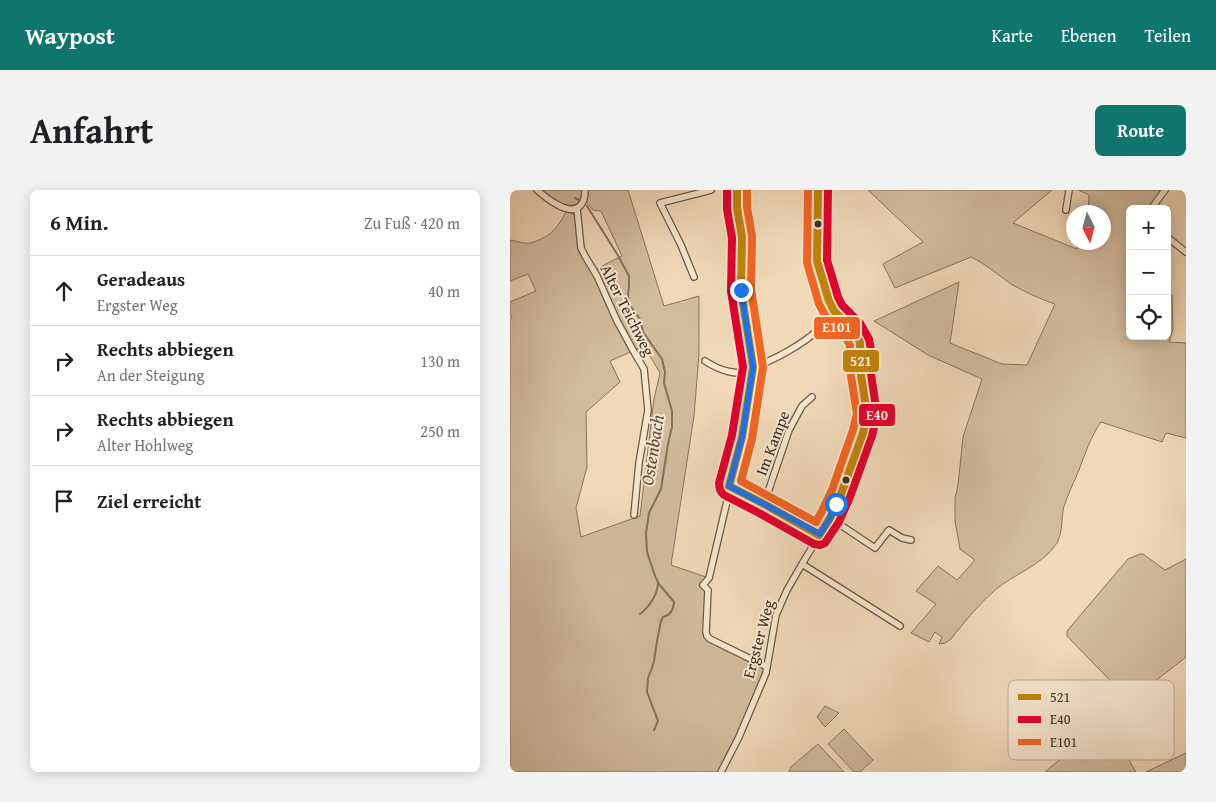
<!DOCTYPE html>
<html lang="de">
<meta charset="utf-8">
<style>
:root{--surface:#fff;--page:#f2f2f2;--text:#202124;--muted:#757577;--line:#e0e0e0;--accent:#0f766e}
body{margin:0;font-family:"Gentium Book Plus",serif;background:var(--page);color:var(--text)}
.controls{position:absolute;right:15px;top:15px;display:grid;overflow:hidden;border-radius:8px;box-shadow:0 2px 12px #0003}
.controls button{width:45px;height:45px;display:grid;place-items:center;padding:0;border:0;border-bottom:1px solid var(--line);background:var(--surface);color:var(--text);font:25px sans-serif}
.compass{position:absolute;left:556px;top:15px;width:45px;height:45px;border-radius:50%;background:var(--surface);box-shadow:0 2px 12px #0003;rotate:174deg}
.stop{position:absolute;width:15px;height:15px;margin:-11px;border:4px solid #1a73e8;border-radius:50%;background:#fff}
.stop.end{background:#1a73e8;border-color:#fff;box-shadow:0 1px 5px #0008}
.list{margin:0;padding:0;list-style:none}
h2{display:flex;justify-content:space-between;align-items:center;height:65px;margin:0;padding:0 20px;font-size:21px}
h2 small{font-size:16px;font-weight:400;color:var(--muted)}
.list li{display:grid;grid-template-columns:32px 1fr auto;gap:15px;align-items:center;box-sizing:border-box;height:70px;padding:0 20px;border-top:1px solid var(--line)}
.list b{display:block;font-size:19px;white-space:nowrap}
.list p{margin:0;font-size:16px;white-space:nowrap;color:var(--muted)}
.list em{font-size:16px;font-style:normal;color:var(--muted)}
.icon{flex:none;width:28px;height:28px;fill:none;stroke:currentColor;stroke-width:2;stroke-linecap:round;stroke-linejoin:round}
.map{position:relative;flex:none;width:676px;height:582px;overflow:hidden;border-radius:8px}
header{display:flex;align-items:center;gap:30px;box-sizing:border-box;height:70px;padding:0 25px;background:var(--accent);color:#fff}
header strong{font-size:24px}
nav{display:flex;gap:28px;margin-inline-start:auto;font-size:18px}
.intro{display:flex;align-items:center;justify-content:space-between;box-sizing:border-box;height:120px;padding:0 30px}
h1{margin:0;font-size:35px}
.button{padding:12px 22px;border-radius:8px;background:var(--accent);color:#fff;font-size:18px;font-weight:700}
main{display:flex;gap:30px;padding:0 30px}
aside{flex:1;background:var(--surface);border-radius:8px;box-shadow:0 2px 12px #0003}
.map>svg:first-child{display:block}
.green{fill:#d2bc9e;stroke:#887560;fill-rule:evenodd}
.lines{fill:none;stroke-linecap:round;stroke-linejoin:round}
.stream{stroke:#84725d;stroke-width:2}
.street-casing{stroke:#6a5947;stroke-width:8}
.street{stroke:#f6e6d0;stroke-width:5.5}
.bus-1-casing{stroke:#f6e6d0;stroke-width:11}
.bus-2-casing{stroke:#f6e6d0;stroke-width:11}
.bus-3-casing{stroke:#f6e6d0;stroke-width:11}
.bus-1{stroke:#bf820a;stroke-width:8}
.bus-2{stroke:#e4002b;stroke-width:8}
.bus-3{stroke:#f26522;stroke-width:8}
.route{stroke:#1a73e8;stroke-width:6}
.bus-dot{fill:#3d2e22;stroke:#f6e6d0;stroke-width:2}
.labels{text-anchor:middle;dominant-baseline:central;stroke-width:4;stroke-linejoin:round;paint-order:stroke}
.street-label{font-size:16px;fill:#3d2e22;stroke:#f6e6d0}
.water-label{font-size:18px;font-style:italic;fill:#5b4a3a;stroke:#f6e6d0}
.key{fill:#f6e6d0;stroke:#beaf9c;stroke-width:1}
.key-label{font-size:14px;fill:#3d2e22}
.line-badge{stroke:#f6e6d0;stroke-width:2}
.badge-label{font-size:14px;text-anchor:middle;font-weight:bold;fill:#fff}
</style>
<header>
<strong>Waypost</strong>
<nav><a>Karte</a><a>Ebenen</a><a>Teilen</a></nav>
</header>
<div class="intro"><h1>Anfahrt</h1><a class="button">Route</a></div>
<main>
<aside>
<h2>6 Min.<small>Zu Fuß · 420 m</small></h2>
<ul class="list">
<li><svg class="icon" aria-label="ahead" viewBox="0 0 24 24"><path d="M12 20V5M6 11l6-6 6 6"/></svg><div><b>Geradeaus</b><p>Ergster Weg</p></div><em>40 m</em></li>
<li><svg class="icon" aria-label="right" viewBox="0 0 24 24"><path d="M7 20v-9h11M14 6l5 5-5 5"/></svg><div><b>Rechts abbiegen</b><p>An der Steigung</p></div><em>130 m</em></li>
<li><svg class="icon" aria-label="right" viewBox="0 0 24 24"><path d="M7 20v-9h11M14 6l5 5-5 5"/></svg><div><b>Rechts abbiegen</b><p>Alter Hohlweg</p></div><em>250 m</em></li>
<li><svg class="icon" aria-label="arrive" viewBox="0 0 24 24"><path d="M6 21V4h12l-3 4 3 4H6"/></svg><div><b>Ziel erreicht</b></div></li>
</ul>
</aside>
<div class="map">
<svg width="676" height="582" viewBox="0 0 676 582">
<rect width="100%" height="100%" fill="#f1d9b7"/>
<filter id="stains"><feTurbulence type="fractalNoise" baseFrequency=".004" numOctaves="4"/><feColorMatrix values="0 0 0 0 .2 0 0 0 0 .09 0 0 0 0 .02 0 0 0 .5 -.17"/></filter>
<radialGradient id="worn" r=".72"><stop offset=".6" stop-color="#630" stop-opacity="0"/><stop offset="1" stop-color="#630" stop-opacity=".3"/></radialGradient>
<path class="green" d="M30,0H72L71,9L69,13C55,20 41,8 30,0Z
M79,0H118L154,116L189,106V164L184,226L161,375L199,388L193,395L198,400L197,446L257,477L211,582H0V129L2,128L0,123V112L26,101L18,84L0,91V50C6,51 14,54 20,53C37,49 48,39 55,23L58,22L64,24L66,27L71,61L82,81L112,66L91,21L83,20L76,12ZM134,156L150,183L144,209L130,326L71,347L66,318L77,277L76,222L110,192L100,171Z
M358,0H542L503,33L567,59V53L594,52V22H578L579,5L568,0H652L639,19H620V146H657V93L660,105H662L663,139L659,152L676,153V248L656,243L652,252L591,232C581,246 575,264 569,280C564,292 558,304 554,316C551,328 553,342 547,353C532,376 503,384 484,401C467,416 454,433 440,450L435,453L429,454L432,447L425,442L419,452L401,443L426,414L406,401L428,376L447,390L465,370L450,359L445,331V308L448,295L453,247L472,189L418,165L364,131L449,92L440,153L492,174L517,175L545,114C530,109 515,102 501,94C488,85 476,74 461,67L385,98L373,74L413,52Z
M630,364H633L655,380L676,369V467L620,511L557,446V441L618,369Z
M315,516L329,523L315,537L307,527Z
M596,531L626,582H535Z
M334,539L363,570L350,582H344L318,554Z
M308,554L334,582H279L281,577Z
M676,563V582H636Z"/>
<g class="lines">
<path class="stream" d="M65,8L71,11
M77,16L107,64L119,86V96L118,104L119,114L130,129L133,142L152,169L155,182L154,193L162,221V237L158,254L151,299L139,323L136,343L137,362L145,386L149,394L164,412L163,418L161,422L158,425L153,427L151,431L147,451L144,471L142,478L138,488L137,502L148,531L144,540
M130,424C140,416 148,404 148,392"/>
<defs>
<path id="street" d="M27,0C35,7 59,27 70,16C74,12 75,5 75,0
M227,0V18L232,47L231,100L243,177L242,184L232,247L199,388L193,395L198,400L196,442L197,446L200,449L257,477
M67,18L71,58L75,66L87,86L107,131L124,162L134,179L138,220L129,273L124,325
M641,19L655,0
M556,20L559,0
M657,47L676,62
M184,87L171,55L150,13L201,0
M195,171C212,182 222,183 242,184
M243,177C263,171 293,154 308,140C314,134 319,127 324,121
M219,296L254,314L309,345
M254,314L279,240L292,216L302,207
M320,328L365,358L379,340L392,348L401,350
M292,374L390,436
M211,582L229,547L256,483L266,425L277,400L292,374L320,328L331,304L356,233L357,224L351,185V160L350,152L342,139L324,121L319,111L307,71L308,0"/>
</defs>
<use href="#street" class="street-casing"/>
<use href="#street" class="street"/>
<defs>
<path id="bus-1" d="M308,0L307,71L319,111L324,121L342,139L350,152L351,185L357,224L353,243L331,304L320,328L309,345
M219,296L232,247L243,177L231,100L232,47L227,18V0
M219,296L254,314L309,345"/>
<path id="bus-2" d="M217,0V19L222,48L221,101L233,177L222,245L209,293C209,298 210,302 214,305L249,323L304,354L310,355L315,353L329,332L340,307L362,246L367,224L361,184V160L359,149L350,133L332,115L328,107L317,70L318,0"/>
<path id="bus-3" d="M237,0V17L242,46L241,99L253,177L242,249L231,291L306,332L311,323L322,300L343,240L347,224L341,186L340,155L334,145L315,125L309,114L297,73L298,0"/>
</defs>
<use href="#bus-1" class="bus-1-casing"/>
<use href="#bus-2" class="bus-2-casing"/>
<use href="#bus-3" class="bus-3-casing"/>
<use href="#bus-1" class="bus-1"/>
<use href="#bus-2" class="bus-2"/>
<use href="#bus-3" class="bus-3"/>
</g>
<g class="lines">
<path class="route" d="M231,100L243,177L242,184L232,247L219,296L254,314L310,344L320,328L326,314"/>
</g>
<g class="bus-dot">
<circle cx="308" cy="34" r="4.5"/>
<circle cx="336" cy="290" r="4.5"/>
</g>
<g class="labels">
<g class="street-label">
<text transform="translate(118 120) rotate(63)">Alter Teichweg</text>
<text transform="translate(262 253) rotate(-69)">Im Kampe</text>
<text transform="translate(248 449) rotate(-75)">Ergster Weg</text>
</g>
<g class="water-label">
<text transform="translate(142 260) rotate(-81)">Ostenbach</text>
</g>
</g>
<rect x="498" y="490" width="166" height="80" rx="8" class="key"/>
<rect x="508" y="504" width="23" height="6" fill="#bf820a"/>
<rect x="508" y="526" width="23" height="7" fill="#e4002b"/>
<rect x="508" y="549" width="23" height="6" fill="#f26522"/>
<g class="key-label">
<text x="540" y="512">521</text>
<text x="540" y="534">E40</text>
<text x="540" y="557">E101</text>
</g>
<g class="line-badge">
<rect x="303" y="126" width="48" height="24" rx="5" fill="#f26522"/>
<rect x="332" y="159" width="38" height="24" rx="5" fill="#bf820a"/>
<rect x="348" y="213" width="38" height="24" rx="5" fill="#e4002b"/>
</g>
<g class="badge-label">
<text x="327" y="142">E101</text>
<text x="351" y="176">521</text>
<text x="367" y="230">E40</text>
</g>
<rect width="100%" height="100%" filter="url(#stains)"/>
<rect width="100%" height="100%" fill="url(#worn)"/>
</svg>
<div class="controls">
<button>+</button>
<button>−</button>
<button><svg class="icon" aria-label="locate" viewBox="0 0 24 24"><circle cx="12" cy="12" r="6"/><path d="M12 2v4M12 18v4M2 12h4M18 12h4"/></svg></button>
</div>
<svg class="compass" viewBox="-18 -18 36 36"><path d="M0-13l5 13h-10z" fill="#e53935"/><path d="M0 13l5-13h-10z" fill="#757577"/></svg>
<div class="stop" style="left:326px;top:314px"></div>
<div class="stop end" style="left:231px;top:100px"></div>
</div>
</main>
